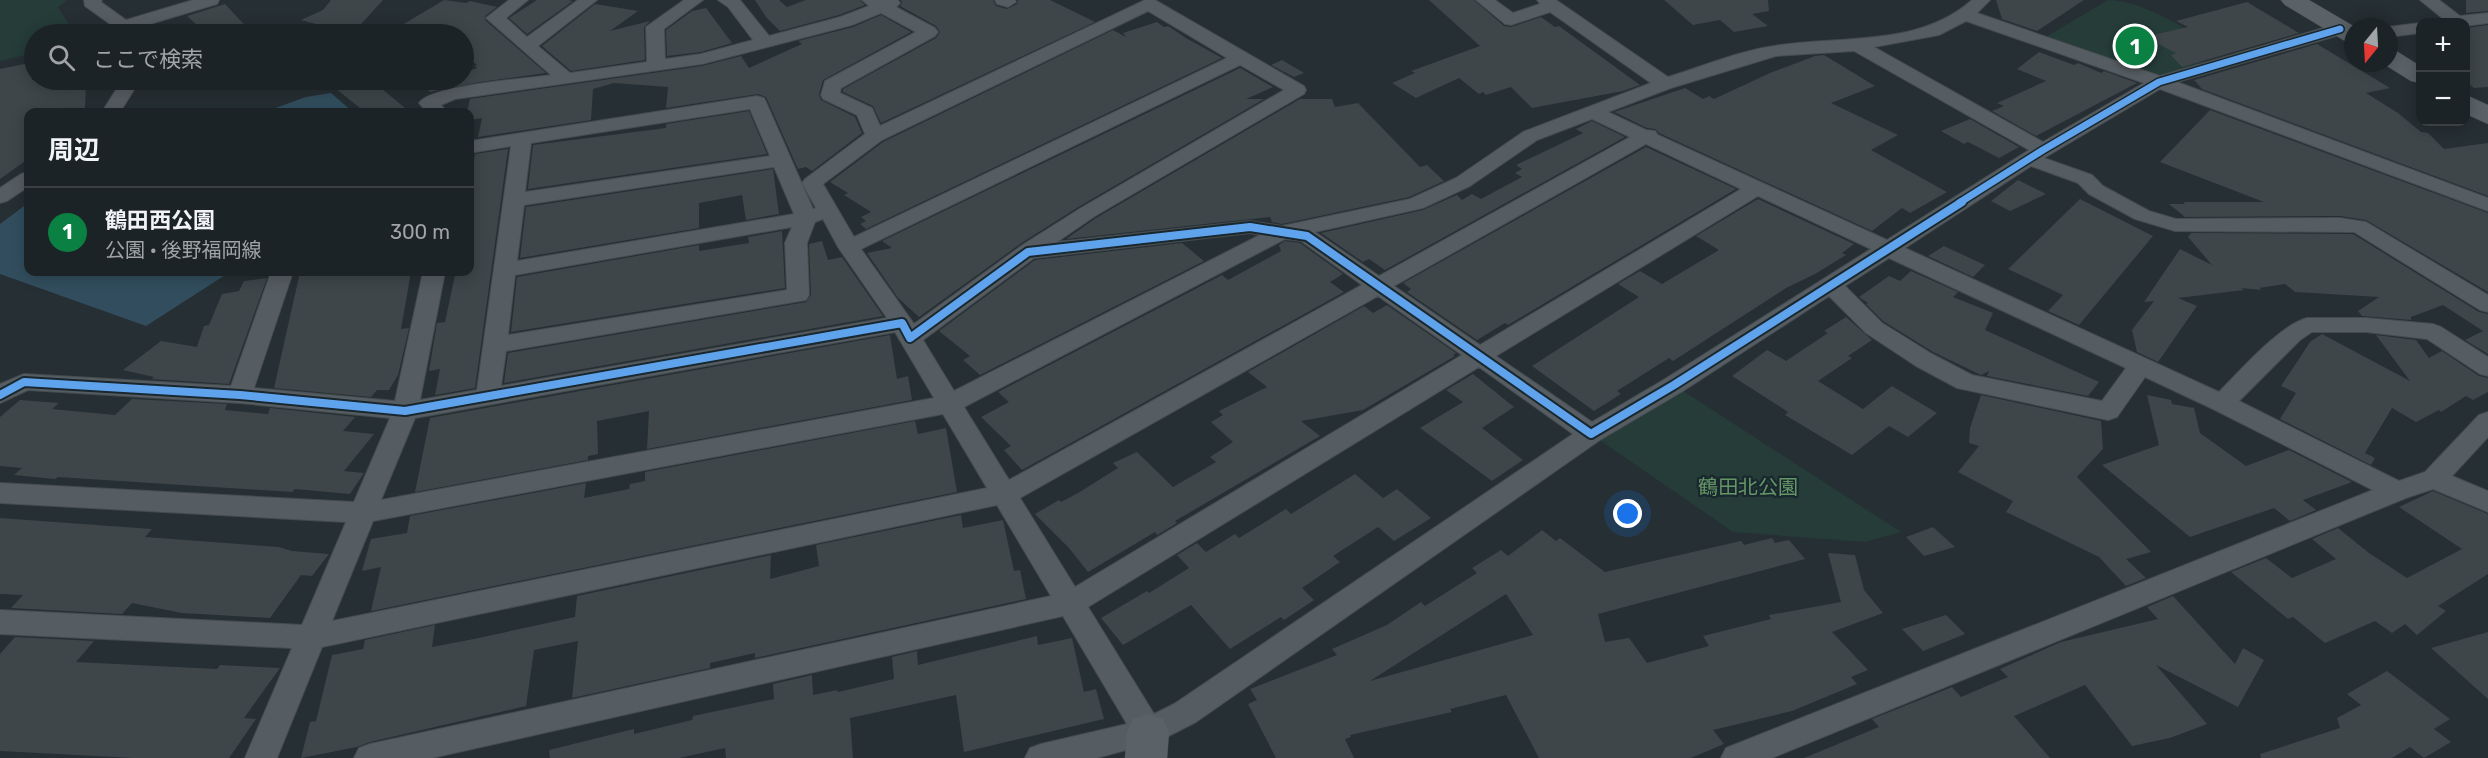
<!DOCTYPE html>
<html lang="ja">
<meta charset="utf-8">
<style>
:root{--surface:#1c2326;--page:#252b2e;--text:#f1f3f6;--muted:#a0a4a7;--line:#3a4043;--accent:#0b8043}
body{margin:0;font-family:Rubik,"Noto Sans JP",sans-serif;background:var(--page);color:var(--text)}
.controls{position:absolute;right:18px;top:18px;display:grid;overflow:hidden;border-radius:12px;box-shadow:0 3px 15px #0003}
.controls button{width:54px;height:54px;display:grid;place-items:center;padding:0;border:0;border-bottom:2px solid var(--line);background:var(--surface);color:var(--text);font:30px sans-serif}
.compass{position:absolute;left:2344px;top:18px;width:54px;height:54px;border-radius:50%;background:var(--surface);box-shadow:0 3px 15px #0003;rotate:198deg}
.you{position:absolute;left:1628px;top:514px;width:21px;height:21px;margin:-15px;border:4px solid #fff;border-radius:50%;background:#1a73e8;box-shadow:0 0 0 9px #1a73e833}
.badge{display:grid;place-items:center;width:39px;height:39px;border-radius:50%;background:var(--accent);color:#fff;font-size:20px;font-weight:700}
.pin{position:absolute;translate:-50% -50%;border:3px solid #fff;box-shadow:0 2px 6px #0006}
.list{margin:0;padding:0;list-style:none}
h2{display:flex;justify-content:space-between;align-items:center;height:78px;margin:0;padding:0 24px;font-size:26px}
h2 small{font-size:20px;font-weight:400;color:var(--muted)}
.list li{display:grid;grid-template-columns:39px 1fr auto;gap:18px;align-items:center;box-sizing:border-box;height:90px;padding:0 24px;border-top:2px solid var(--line)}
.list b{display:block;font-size:22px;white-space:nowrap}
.list p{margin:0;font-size:20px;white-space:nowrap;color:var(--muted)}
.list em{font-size:20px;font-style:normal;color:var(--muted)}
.icon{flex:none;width:33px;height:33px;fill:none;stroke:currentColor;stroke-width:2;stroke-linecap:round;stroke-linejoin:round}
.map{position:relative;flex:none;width:2488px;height:758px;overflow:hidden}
.search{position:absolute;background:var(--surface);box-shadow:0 3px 15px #0003;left:24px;top:24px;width:450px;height:66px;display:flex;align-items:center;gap:15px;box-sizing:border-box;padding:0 21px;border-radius:33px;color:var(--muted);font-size:22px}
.panel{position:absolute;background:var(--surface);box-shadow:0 3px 15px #0003;left:24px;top:108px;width:450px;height:168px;border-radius:12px}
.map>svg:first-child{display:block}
.green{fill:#253c39}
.water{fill:#324e5e}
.building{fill:#3e464a;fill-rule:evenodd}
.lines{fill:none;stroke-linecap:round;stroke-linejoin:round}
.street-casing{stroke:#444b4e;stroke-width:2}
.secondary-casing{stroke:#444b4e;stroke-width:1}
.street{fill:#565d62;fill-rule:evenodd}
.secondary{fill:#5a6267;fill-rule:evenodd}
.cycleway-far1-casing{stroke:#19272e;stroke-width:10}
.cycleway-casing{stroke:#19272e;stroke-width:12}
.cycleway-far1{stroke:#60a3ed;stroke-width:7}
.cycleway{stroke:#60a3ed;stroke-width:8}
.labels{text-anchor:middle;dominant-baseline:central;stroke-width:4.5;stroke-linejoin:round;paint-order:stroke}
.park-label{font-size:20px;fill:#659766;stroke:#19272e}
</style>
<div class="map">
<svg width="2488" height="758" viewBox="0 0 2488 758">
<rect width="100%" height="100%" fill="#262f33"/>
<path class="green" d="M0,0H68L58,7L75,34H34V53L0,61Z
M2108,0C2144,0 2193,33 2223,52L2159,82L2039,41Z
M1674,385L1901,532L1865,542L1733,532L1591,434Z"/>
<path class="water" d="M331,93L353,112H264L306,97Z
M28,203V272H230L146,326L0,274V224Z"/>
<path class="building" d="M331,0H383L352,34L301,20L323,10Z
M444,0L466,3L470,1L497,7L485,16V20L546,73L480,82L429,92L428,86L446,80H464V73L477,68L475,66L477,65L464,54V34H440L402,25Z
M537,0H568L573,1L527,34L509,18Z
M755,0H779L787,7L806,0H860L865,5L839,15L780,31L766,17Z
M901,0H993L996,6L1007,9L1017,4L1018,0H1050L1095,22L881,123L873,106L843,92V89L936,38L940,32L936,26L900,6L902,3Z
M1429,0H1474L1504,26L1511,27L1541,17L1555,27L1559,26L1640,85L1623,91L1532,108L1511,87L1486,95L1483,92L1479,94L1459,78L1416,98L1392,83L1415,73L1411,71L1480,46Z
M1664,0H1768L1769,11L1752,14L1768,26L1734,32L1720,20L1693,25Z
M1996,0H2084L2037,31L2002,19Z
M2466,0H2488V11L2466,13Z
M2247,2L2299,33L2182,67L2171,55L2176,53L2144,37L2188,27L2176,21Z
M225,4L253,34H207L187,16Z
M595,4L638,11L610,31L650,21L644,27L645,60L571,71L542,46Z
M706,8L732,43L701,52L667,56L666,30L692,11Z
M881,15L911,32L823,80L819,94L821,100L855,117L862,133L812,171L806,167L798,169L766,97L758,94L666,108L668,87L614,83L593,89L591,120L478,137L482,118L470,120V112H467L470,99L702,66L741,56L749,68L802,44L798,41L853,27Z
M1157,22L1164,27L1168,26L1186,38L1222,58L866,229L860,224L866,221L861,217L871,212L844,195L848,193L830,182L883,142L1113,30L1126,37L1123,33Z
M2488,25V87L2474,88L2466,82V28Z
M2317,44L2390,88L2366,93L2398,113L2421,132L2428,133L2444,149L2488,143V196L2202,89L2194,80Z
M2039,52L2074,65L2078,63L2101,73L2104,71L2137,83L2036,136L1992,111L2004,106L1997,103L2046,81L2017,69Z
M1824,55L1875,86L1831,103L1898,135L1871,150L1947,192L1910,213L1902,208L1872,231L1659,133L1655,129L1647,128L1614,112L1685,88L1703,99L1709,96L1714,99L1770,73L1815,56Z
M1282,60L1304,73L1294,77L1271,65Z
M34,62L32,80H86L85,109L68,112H28V159L0,179V69Z
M1240,68L1273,87L1246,99H1264L1080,206L1023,242L919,317L898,298L867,253L892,248L882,241Z
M325,80H371L410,112H365Z
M1300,99H1332L1335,107L1358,103L1420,167L1427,165L1444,181L1409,197L1282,224L1272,222L1270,217L1066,239L1096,218Z
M2210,110L2488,213V292L2366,220L2340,216L2185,217L2169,204H2185L2183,202H2264L2160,162Z
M749,111L767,154L528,189L533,145L666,128V124Z
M1970,119L2019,147L1999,158L1968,142L1964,144L1941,131Z
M1592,121L1625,137L1385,270L1369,259L1363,262L1321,233L1423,210L1457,195L1462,200L1472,194L1481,199L1522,177L1515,173L1522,169L1516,165L1583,133L1576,129Z
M1646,147L1736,189L1508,325L1505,323L1477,340L1407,292L1411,289L1403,283Z
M508,149L475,388L435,395L440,369L429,371L437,323L445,322L455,275L470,272V181L475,154Z
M773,169L779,214L746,220L742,195L699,203V228L520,258L526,207Z
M2018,180L2046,194L2010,211L1991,201Z
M1758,199L1854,244L1842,253L1846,255L1815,274L1786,288L1673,361L1669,358L1617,391L1621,394L1594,411L1532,366L1639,297L1618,284L1640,271L1662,284L1719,250L1696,236Z
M2080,199L2153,236L2079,325L2048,311L2063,295L2008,269Z
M782,231L785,288L511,332L517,277L699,245V251L749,243L748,237Z
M2191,233L2353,234L2479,312L2488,314V354L2465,340L2483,331L2443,305L2411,317V320L2362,316L2358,311L2379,297L2295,292L2285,284L2259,288L2262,290L2241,288L2244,290L2178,298L2197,306L2158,362L2137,352L2132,330L2154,301L2144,302L2180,249L2212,265L2188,237Z
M822,241L828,260L842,257L883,316L504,383L508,353L806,302L811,295L809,244Z
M1285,241L1300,243L1343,274L1330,282L1344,292L1022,470L1004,450L1011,446L981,417L1009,402L998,392L1222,275L1228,280L1281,251L1279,245Z
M1182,243L1204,261L980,375L963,360L970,356L939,331L1035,260Z
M1944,246L1985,265L1973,277L1928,256Z
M1911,271L1958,292L1953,297L1993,313L1985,330L2099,382L2088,396L1987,376L1989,371L1981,375L1933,352L1883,321L1866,304L1868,303L1859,297L1889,276L1900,281Z
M300,272H411L401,329L409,328L398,375L389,390H377L371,397L274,388Z
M267,278L229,384L152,379L154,377L123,370L161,341L197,347L204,326L209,325L222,294L239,291L244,281Z
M1387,305L1456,353L1453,355L1455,356L1363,410L1301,421L1320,436L1175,521L1177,523L1157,535L1155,532L1088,572L1069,548L1035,514L1059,500L1061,502L1078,493L1118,468L1113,463L1137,452L1173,487L1216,462L1210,457L1233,442L1211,422L1223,415L1219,411L1267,387L1248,372L1364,306L1373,313Z
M1846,317L1872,340L1848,356L1852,358L1818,381L1863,409L1892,386L1937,413L1908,437L1889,426L1852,455L1785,415L1788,412L1732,376L1767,350L1786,361L1828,333L1824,331Z
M2322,334L2410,381L2376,335L2416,340L2429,358L2442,351L2479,376L2488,378V392L2473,400L2466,396L2441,412L2439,410L2416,422L2392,408L2365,453L2375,458L2371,465L2280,419L2296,393L2281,386L2310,342Z
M890,335L897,379L908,376L912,400L647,449L649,411L597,421L598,454L588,456V460L415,492L430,418Z
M1473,374L1514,407L1482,428L1523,460L1492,481L1420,428L1463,402L1446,390Z
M1981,395L2101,421L2103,449L2077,477L2151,552L2126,559L2146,578L2126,586L2099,557L2006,512L2013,501L1958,472L1979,446L1969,443L1970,428Z
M2147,395L2171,400L2172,404L2194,408L2200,433L2246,466L2289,450L2352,482L2303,500L2316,510L2290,521L2274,508L2190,537L2102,465L2159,445Z
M132,399L227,404L225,410L268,414L270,408L355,417L343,431L374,434L344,471L364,473L350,494L295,489L292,492L58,477L55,479L14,475L22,468L0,466V417L20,400L59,403L52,409L115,415Z
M915,421L918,434L946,428L957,492L371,611L381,567L362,571L371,539L407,533L410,516L586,483L584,498L629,489L630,484L645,481V472Z
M1355,474L1383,498L1397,489L1431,518L1394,541L1378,527L1333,556L1340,562L1302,588L1314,600L1284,620L1281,617L1230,649L1191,605L1123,645L1101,618L1147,591L1149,593L1189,568L1177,555L1197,543L1206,552L1235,534L1239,538L1286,509L1291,514Z
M2433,491L2488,514V574L2438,606L2446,611L2417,635L2405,624L2392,633L2375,621L2325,643L2293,617L2288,619L2231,572L2266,558L2292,578L2336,559L2312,539L2338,528L2369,553L2407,578L2462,549L2399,507Z
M961,515L963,528L1003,520L1014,571L1020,570L1026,599L755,658V653L710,663V668L572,698L578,641L534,650L526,706L370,742L357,747L301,758L310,722L316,721L332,655L363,649L365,640L435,625L432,647L474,639L575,617L577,596L771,555L770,579L819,566L816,545Z
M0,518L152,529L145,537L279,547L292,551L329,554L312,576L301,575L270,618L182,613L132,603L122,614L11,608L23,595L0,594Z
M1933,527L1955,547L1924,556L1906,537Z
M1542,530L1556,541L1560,538L1605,572L1741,541L1744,545L1772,538L1775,543L1789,540L1805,559L1598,614L1605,642L1629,638L1647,663L1709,646L1703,636L1771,619L1769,615L1841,602L1828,553L1855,555L1864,590L1883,613L1832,632L1868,670L1851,677L1857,684L1792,711L1713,730L1724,744L1691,758H1539L1506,695L1450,709L1452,712L1350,735L1351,737L1345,739L1354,758H1276L1248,704L1257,700L1250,689L1337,655L1332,649L1387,625L1421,602L1425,606L1477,573L1472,568L1501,550L1508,556ZM1506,594L1533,635L1370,681Z
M2173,596L2235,664L2243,648L2264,660L2238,707L2156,665L2207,724L2170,738L2132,746L2085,685L2014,716L2050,758H1804L1879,727L1872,719L1952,687L1961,697L2008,677L2000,669L2061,642L2158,619L2147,607Z
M1946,615L1965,634L1923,651L1902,629Z
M2488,632V699L2431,648Z
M1037,636L1038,645L1072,638L1084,692L1096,689L1104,719L964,752L956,695L850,718L853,758H726L725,748L679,758H550L549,750L634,729V734L692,720L693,716L774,699L773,684L812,675L813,695L837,690L838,692L894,679L892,657L917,651L918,665Z
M15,637L94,641L76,662L217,669L220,665L280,668L244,718L256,719L229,758H133L0,751V654Z
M2387,671L2450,719L2434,729L2451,742L2424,758L2410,747L2392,758H2261L2260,754L2340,728L2337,718L2361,705L2347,694Z"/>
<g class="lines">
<defs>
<path id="street" d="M84,0H102L101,2L126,20L193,0H219L217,4L130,30L131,34H115L110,24L85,6Z
M509,0H528L506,18L527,37L578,0H597L538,46L570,73L647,62L646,27L684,0H703L664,29L665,59L701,54L753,40L728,7L718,0H740L769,36L840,17L869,6L862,0H898L900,3L896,7L935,28L938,32L935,36L841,88L840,93L872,108L880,126L1145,0H1155L1304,86L1306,90L1304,94L1095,216L1057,242L1250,221L1282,226L1410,199L1456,178L1523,132L1651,83L1550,12L1511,25L1505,24L1476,0H1495L1513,13L1540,4L1537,0H1556L1668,77C1701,67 1739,51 1774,46C1840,35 1918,48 1972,0H1990L1977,13L2160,76L2334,25H2346L2349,29L2346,33L2177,82L2488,198V211L2160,89L2044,158L2092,175L2103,186L2149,211L2176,219L2340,218L2366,222L2488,295V312L2480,310L2354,232L2175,231L2135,219L2089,194L2078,183L2031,166L1905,248L2219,392C2240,371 2280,325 2307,318H2366L2433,324L2441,327L2488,357V376L2480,374L2427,339L2366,332H2312L2300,340L2239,401L2399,481L2425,472L2479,415L2488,412V437L2452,476L2488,491V512L2433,489L2406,498L1772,758H1721L1726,748L2373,490L2213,409L2145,377L2117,417L2108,420L1957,388L1916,366L1866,333L1829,296L1683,391L1600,440L1196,722L1159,741L1097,758H1025L1030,748L1041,744L1127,724L1063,616L432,758H354L359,748L370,744L1051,596L997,505L322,647L277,758H245L292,648L0,634V610L302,625L346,522L0,503V483L354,502L390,418L240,403L28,390L0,403V384L24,374L231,386L271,272H293L254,388L395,401L423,272H445L420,400L477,390L511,146L470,153V141L757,96L764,98L766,102L813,209L816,208L802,183L805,179L865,134L857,115L823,99L821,95L825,81L916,32L881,13L852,25L702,64L455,99L441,105L447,112H427L419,103C431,85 526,79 551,75L486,18ZM1148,11L1227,58L854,237L823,184L882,140ZM1966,21L2144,83L2043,142L1874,47L1939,35ZM1854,51L2029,150L1887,240L1658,135L1655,131L1646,130L1608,112L1671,88L1776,56ZM1240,65L1284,90L1081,208L1024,244L914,324L861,249ZM750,109L770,156L525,192L531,143ZM1592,119L1630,137L1379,276L1315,232L1423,208L1470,186L1537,140ZM1646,144L1741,189L1480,345L1394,286ZM774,167L794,214L517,261L524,205ZM1758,196L1871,249L1665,379L1592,422L1496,356ZM823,219L838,247L887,318L501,386L506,351L806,300L809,295L807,243L815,222ZM792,227L785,243L787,290L508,335L515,275ZM1250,233L1260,235L954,391L923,340L1034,258ZM1285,239L1301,241L1362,285L1009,480L964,407ZM1889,258L2126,368L2102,401L1972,375L1932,354L1882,323L1845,286ZM1378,296L1462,355L1075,587L1020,498ZM895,332L934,398L381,500L415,418ZM1479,367L1573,434L1174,704L1154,714L1088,607ZM943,414L987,488L332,621L373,521Z
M995,0H1015L1016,2L1008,7L997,4Z
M2420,0H2439L2460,16L2488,13V23L2466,26V22H2447Z
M2420,23V33L2389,37L2388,27Z
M119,80H137V85L120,112H102L119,85Z
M28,172V187L7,201L0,203V188L21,174Z"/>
<path id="secondary" d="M2281,0H2309L2355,27H2353V43L2345,41L2285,5Z
M2389,50L2398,52L2420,66V83L2411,81L2382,63H2389Z
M2466,95L2488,105V124L2466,114Z
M1148,714L1163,719L1169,732L1167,758H1125L1127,732L1133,719Z"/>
</defs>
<use href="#street" class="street-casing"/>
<use href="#secondary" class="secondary-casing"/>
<use href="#street" class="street"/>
<use href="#secondary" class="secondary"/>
<defs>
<path id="cycleway-far1" d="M1959,203L2043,150L2159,82L2340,29"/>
<path id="cycleway" d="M0,395L24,382L240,395L405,411L902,323L910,338L1028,252L1250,227L1307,236L1591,434L1674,385L1962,202"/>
</defs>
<use href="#cycleway-far1" class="cycleway-far1-casing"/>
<use href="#cycleway" class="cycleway-casing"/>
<use href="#cycleway-far1" class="cycleway-far1"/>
<use href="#cycleway" class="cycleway"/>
</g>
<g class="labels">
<g class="park-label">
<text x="1748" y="487">鶴田北公園</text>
</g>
</g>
</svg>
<div class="controls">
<button>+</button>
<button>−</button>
</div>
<svg class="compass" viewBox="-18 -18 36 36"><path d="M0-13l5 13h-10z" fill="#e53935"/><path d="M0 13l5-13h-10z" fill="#a0a4a7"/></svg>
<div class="you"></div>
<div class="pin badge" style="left:2135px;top:46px">1</div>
<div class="search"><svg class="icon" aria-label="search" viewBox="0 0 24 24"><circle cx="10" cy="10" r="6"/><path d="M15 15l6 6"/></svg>ここで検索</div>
<section class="panel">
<h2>周辺<small></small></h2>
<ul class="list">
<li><span class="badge">1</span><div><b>鶴田西公園</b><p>公園 · 後野福岡線</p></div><em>300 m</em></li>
</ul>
</section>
</div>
